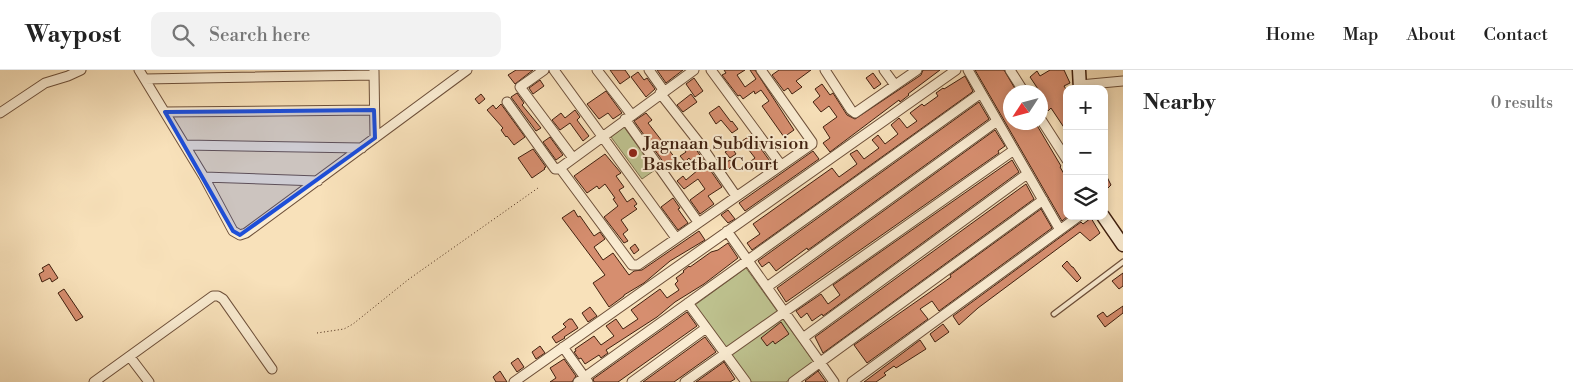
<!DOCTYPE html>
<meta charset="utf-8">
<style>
:root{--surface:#fff;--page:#f2f2f2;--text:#222;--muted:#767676;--line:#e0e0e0}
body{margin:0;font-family:"Libre Bodoni",serif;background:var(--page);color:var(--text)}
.controls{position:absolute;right:15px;top:15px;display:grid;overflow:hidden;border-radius:10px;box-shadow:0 2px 8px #0003}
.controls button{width:45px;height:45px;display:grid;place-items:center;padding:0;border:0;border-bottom:1px solid var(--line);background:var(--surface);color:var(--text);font:25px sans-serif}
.compass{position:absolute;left:1003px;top:15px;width:45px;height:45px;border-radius:50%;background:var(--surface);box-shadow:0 2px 8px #0003;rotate:234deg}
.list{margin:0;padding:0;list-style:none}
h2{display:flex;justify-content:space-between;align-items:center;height:65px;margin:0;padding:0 20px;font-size:21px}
h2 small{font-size:16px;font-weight:400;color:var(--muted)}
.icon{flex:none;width:28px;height:28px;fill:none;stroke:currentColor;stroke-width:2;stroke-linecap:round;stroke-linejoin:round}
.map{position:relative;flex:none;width:1123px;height:312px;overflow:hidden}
header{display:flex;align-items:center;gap:30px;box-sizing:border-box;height:70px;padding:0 25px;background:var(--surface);border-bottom:1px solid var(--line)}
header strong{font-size:24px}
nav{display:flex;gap:28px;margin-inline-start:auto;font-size:18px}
.search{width:350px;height:45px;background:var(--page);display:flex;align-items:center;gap:12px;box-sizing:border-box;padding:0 18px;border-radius:10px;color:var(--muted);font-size:19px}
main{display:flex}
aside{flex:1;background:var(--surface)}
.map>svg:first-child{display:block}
.green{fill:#bec28f;stroke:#7f714f}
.building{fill:#d68e6f;stroke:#40200f}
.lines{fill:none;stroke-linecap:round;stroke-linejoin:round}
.service-casing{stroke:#6e503a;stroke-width:7}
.minor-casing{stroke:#6e503a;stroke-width:11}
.secondary-casing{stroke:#40200f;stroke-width:15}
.path{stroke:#40200f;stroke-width:1;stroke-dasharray:1 2.5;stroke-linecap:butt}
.service{stroke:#faecd2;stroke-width:4.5}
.minor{stroke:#faecd2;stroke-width:9}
.secondary{stroke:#faecd2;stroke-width:12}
.marked{fill:#1d4ed8;fill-opacity:0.2;stroke:#1d4ed8;stroke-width:4;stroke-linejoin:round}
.poi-dot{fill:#8f2418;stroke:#faecd2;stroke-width:2}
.labels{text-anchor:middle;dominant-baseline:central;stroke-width:4;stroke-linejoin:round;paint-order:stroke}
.poi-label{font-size:18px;fill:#40200f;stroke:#faecd2;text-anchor:start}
</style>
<header>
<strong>Waypost</strong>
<div class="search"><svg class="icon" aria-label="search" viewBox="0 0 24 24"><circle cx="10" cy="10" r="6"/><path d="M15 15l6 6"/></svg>Search here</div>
<nav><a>Home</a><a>Map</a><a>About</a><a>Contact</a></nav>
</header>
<main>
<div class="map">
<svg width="1123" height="312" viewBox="0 0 1123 312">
<rect width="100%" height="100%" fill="#f8e1ba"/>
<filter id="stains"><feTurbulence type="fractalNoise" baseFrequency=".004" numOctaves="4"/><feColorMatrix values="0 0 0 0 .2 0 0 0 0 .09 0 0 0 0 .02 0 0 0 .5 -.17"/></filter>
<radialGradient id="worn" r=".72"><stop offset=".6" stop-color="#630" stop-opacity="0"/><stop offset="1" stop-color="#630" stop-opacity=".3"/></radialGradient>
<path class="green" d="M624,57L655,100L642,109L611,67Z
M746,198L814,292L786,312H751L695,235Z"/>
<path class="building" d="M516,0H533L515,14L508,5Z
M610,0H625L630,7L620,14Z
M657,0H683L666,13Z
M724,0H745L737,5L745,17L756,9L750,0H755L794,60L784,67L762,36L769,31L761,20L755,24L754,21L743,29L740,25L738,26L722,5L726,3Z
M779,0H811L796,11L802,17L792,24L788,18L784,21L772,5Z
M923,0H940L908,24L909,25L900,32L899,30L830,82L823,73L830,68L823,57L837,47L829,36L821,42L813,32L820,26L815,19L822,14L830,25L833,23L847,45L855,49L921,5Z
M975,0H1004L1017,22H1010V52H1035L1061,96L1060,97L1067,109V146H1068L1062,151Z
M1050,0H1064L1070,13L1064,16L1067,21V62L1051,38L1048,41L1040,30V22L1030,7L1037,1L1040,6Z
M638,2L644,10L647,8L655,19L646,27L631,7Z
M873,3L881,14L874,19L866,8Z
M965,6L973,21L971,23L752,180L747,173L760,164L753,154L832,98L839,107L857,94L850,84L857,80L864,89L879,78L872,70L878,65L885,74L898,64L891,55L899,48L907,58L917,51L910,43L922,34L924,36L938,26L936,23L943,18L944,19Z
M694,8L703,21L695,27L686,14Z
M540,10L544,16L533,24L529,18Z
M606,21L622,43L613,49L608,43L599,49L587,34Z
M517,23L524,33L522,35L541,58L536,61L511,27Z
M481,24L485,29L479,34L475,29Z
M691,24L697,32L683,42L677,35Z
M979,32L989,49L808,180L807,178L776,201L769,192L762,197L758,191Z
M501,34L525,67L514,75L507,66L506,67L501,60L503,58L487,40L493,35L496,39Z
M719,36L731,52L732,51L738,59L732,63L721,50L716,54L709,43Z
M575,40L580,47L577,50L589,66L583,71L570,53L560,60L552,50L561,43L565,48Z
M646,43L652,50L648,53L679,93L669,100L634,51Z
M995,60L1005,76L998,81L999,83L786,232L777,218Z
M751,65L772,94L766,99L762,93L752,101L747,94L755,88L742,71Z
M550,67L563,85L556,90L543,72Z
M688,72L692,77L694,76L695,78L722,117L708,126L714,134L700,144L690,130L705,119L698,109L684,119L677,111L683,106L686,110L698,100L689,88L685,92L680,86L686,82L682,76Z
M732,78L736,84L730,88L725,82Z
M533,79L546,97L544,98L545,99L532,108L518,88Z
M813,81L819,89L745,141L739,133Z
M605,84L621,103L616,106L624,117L619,120L627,132L633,128L637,134L634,136L637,139L621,150L628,160L623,164L628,171L624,173L604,147L618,136L613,129L615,128L605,114L599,119L597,116L587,123L574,106Z
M730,90L734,95L726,101L722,95Z
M1012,90L1019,102L823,246L822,244L812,251L807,243L801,248L796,241L821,224L828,234L840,225L833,215Z
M1104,101L1111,115L1104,122Z
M1026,114L1034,129L823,283L815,267Z
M673,128L680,138L678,139L688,153L678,160L661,137Z
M1041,139L1052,158L939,241L932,231L920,239L928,249L867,293L854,275L930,222L951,207L950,205Z
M574,140L578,147L580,146L594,166L600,162L605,169L594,177L603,190L613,183L629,205L634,201L642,200L699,161L705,170L670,191L644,213L624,225V226L609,237L593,213L605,205L562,148Z
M728,140L735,149L728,153L721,145Z
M1091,148L1100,163L1090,171L1080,162L978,238L959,255L953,246L1081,152L1083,154Z
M728,173L738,188L704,214L675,232L657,247L606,280L608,283L601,288L599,285L585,294L581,288L579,289L574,282L576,281L575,279L594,266L601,275L614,266L606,256L616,249L623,259L638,249L631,240L660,219L667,228L679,220L675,214L678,211L676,208L684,202L683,201L689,196L690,197L711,182L718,180Z
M635,174L639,180L634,184L630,178Z
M1067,191L1072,197H1073L1081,208L1077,212L1062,196Z
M49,194L58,208L52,212L50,208L42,212L39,204L44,201L42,198Z
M1123,203V216L1119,219L1112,211Z
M64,219L83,247L76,251L58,223Z
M1123,236V243L1105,257L1097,246L1103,242L1107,247Z
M590,237L597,246L588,252L582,243Z
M687,242L697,256L618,312H594L593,309Z
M569,249H572L578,258L564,267L565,268L556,273L552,267L566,257L563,254Z
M781,252L789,264L775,274L773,271L767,276L761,268Z
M943,254L949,262L935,272L930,264Z
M705,267L716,282L674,312H643Z
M920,270L926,279L896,298L894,296L884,303L886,305L876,312H864Z
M540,276L545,283L536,289L532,282Z
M518,288L524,297L517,302L511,293Z
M564,289L576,306L572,312H550L556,308L550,298Z
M724,292L735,309L730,312H696Z
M500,301L507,312H496L493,307Z
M818,301L826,312H806L805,311Z"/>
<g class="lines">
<defs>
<path id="service" d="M1054,244L1123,192"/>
<path id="minor" d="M139,0L204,107L233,161L240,165L246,163L467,0
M544,0L520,17L573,88
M554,0L676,168
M597,0L631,44
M649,0L664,21
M711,0L781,95
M825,0L851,40L855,43L917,0
M884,0L895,15
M968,0L1060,160
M1010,0L1024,22
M374,1L375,68
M145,9L374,5
M1080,15L1123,11
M660,23L700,74L736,126
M507,32L555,99L560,98
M165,42L374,40
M0,43L45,13L68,6L81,0
M1040,48L1067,90
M625,49L698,152
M185,75L362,78
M560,98L632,195H638L812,74V72L761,0
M560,98L694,0
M204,107L318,111
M727,161L834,312
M767,217L997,51
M688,233L746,312
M803,268L1027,104
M563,277L588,312
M130,287L149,312
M94,312L213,226H218L223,229L272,299
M514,312L956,0
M578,312L981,23
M632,312L706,258
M685,312L1014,80
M793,312L1043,130
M852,312L1079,146"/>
<path id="secondary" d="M1079,0L1080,19
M1103,146L1123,175"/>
</defs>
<use href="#service" class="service-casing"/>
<use href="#minor" class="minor-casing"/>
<use href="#secondary" class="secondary-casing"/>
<path class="path" d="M317,263L344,259L353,254L409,209L538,118"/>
<use href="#service" class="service"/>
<use href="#minor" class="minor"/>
<use href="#secondary" class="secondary"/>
</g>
<path class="marked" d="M374,40L375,68L240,165L233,161L165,42Z"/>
<circle class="poi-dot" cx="633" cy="83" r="5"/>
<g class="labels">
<g class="poi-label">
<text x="643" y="73">Jagnaan Subdivision<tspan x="643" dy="21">Basketball Court</tspan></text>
</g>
</g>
<rect width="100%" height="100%" filter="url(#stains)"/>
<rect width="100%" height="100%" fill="url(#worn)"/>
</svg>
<div class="controls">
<button>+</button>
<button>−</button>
<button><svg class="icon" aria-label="layers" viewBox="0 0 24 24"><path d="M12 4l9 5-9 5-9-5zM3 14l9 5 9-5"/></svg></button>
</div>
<svg class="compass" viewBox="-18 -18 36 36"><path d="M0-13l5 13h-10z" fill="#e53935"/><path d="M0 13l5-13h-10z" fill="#767676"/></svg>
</div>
<aside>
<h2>Nearby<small>0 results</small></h2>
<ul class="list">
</ul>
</aside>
</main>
